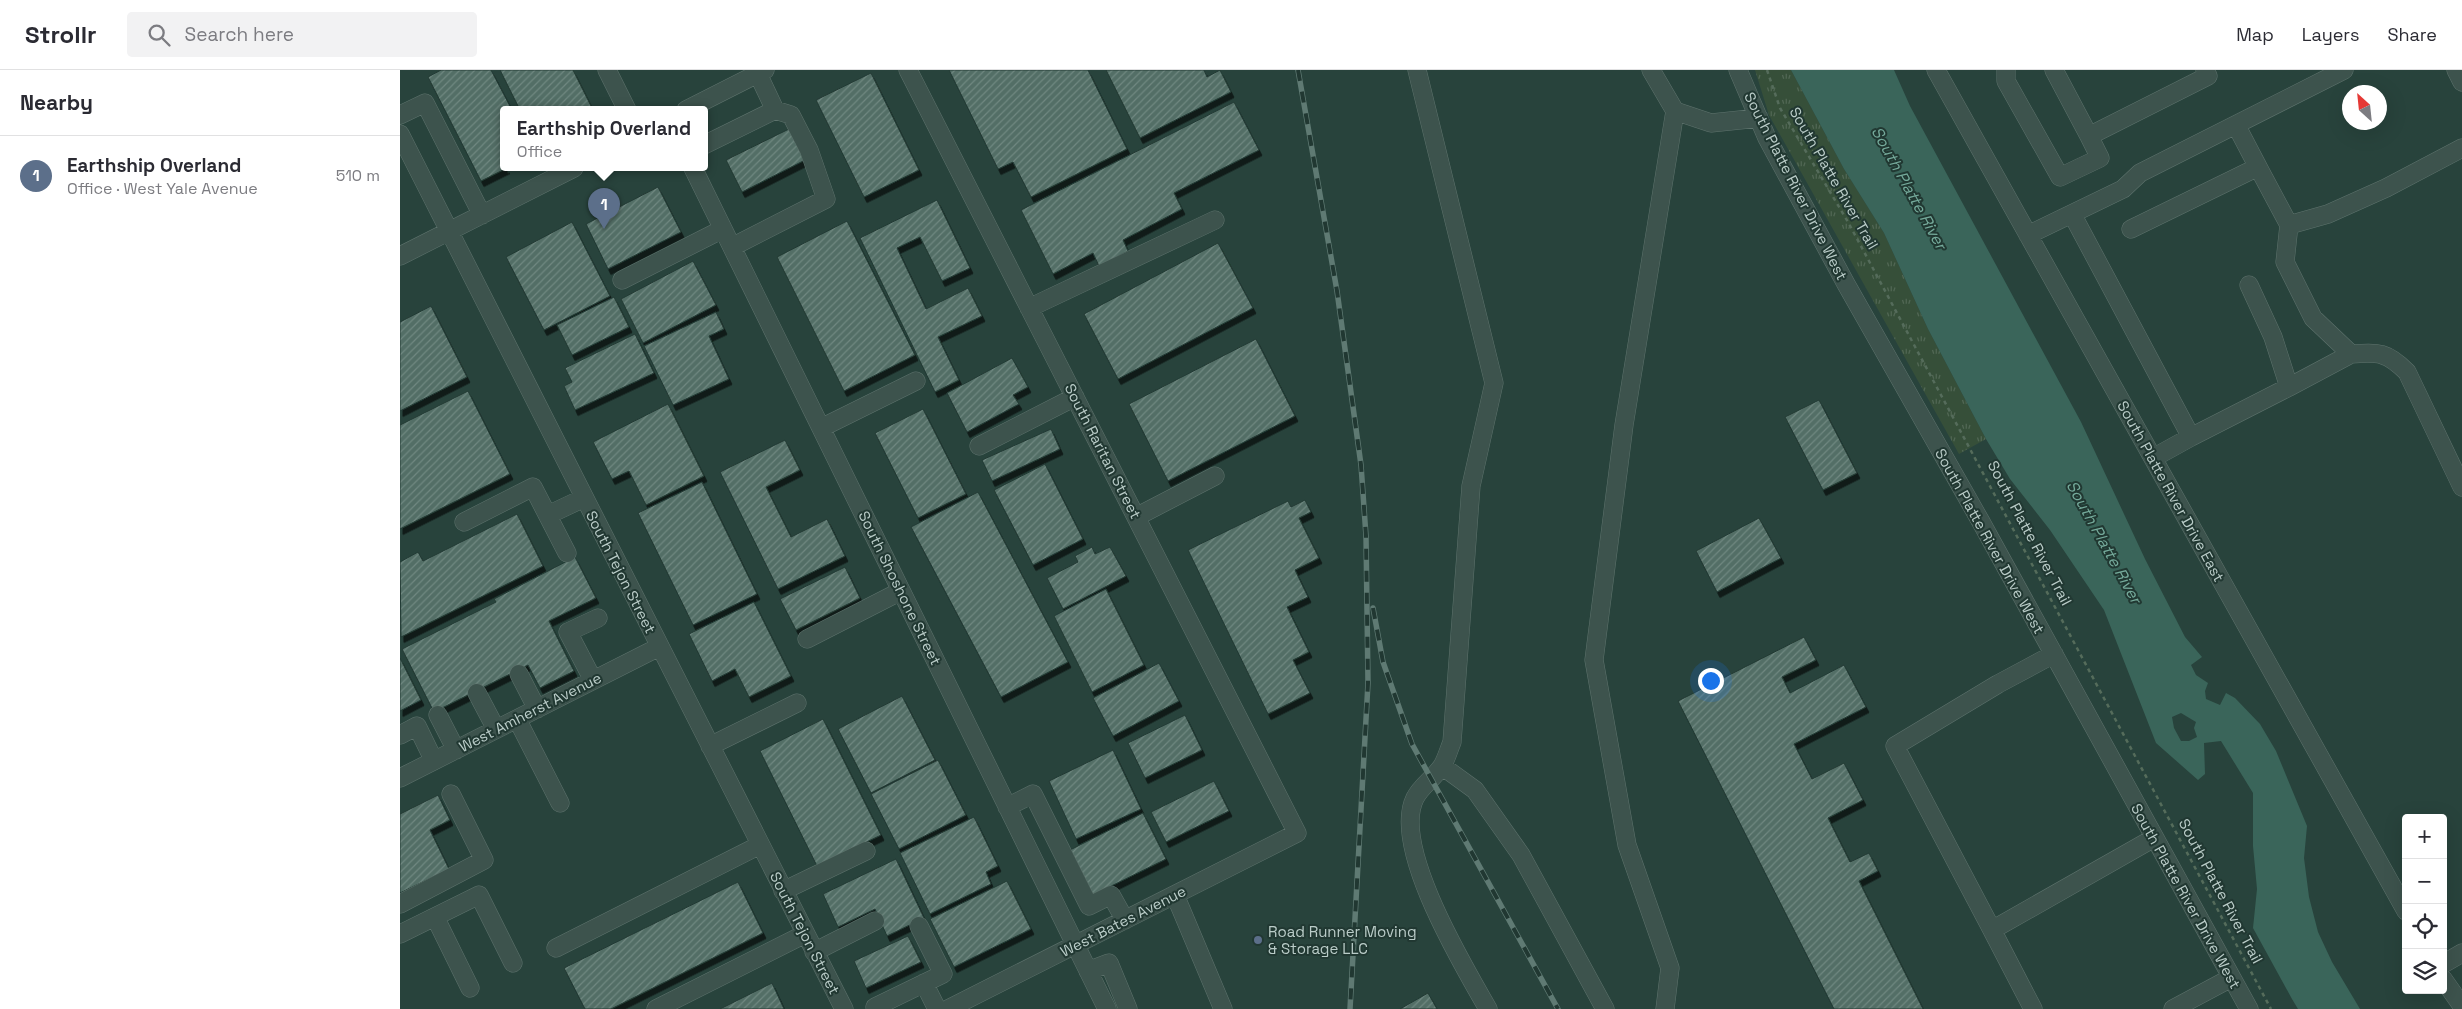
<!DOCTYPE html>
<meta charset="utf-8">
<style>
:root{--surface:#fff;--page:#f2f2f3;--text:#2b2b33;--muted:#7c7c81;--line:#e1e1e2;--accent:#ea580c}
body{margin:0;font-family:"Space Grotesk",sans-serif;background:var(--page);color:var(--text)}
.controls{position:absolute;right:15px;bottom:15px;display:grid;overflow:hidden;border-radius:5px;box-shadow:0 5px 20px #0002}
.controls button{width:45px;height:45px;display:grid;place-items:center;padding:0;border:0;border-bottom:1px solid var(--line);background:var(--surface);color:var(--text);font:25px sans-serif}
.compass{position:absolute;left:1942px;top:15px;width:45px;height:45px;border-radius:50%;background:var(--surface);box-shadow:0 5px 20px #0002;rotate:333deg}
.you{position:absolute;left:1310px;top:610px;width:18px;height:18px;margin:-12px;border:4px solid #fff;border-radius:50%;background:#1a73e8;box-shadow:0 0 0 8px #1a73e833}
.badge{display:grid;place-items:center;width:32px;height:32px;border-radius:50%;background:var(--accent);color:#fff;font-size:16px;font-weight:700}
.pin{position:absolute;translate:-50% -41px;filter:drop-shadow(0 1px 2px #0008)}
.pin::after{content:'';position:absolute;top:26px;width:18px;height:15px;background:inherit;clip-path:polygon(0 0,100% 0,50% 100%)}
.popup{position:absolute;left:100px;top:36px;width:208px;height:65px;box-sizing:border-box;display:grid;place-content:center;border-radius:5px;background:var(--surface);filter:drop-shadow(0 1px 4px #0005);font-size:16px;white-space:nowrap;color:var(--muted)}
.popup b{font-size:19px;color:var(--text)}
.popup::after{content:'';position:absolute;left:50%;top:100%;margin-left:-10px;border:10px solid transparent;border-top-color:var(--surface)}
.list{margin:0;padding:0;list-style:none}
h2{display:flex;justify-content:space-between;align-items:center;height:65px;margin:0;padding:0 20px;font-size:21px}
h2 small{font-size:16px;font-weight:400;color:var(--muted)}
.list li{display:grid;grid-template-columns:32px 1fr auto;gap:15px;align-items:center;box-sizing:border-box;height:80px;padding:0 20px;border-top:1px solid var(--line)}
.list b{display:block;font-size:19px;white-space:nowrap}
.list p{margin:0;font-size:16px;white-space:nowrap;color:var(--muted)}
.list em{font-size:16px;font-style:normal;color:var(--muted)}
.icon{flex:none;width:28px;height:28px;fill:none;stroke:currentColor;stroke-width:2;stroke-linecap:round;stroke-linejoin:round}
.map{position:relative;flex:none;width:2062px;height:939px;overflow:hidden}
header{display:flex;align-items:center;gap:30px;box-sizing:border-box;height:70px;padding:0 25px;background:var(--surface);border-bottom:1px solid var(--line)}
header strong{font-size:24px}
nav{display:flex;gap:28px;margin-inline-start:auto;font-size:18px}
.search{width:350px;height:45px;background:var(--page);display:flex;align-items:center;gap:12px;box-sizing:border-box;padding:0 18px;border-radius:5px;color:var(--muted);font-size:19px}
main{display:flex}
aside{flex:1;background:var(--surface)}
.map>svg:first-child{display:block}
.grass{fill:url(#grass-tufts)}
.water{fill:#3a655a;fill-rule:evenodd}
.building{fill:url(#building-hatch);stroke:#233a34;filter:url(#shadow)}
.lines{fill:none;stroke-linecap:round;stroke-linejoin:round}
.minor-casing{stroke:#5e736d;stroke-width:19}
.path{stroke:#556c5b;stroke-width:2.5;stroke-dasharray:4 4;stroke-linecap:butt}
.minor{stroke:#3d534d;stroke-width:18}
.rail-casing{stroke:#5f7a73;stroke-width:5.5}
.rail{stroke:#213832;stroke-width:4;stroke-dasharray:11;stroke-linecap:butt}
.service-dot{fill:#5c6f8a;stroke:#213832;stroke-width:2}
.labels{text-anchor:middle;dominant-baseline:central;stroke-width:4;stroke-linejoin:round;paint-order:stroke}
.street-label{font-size:15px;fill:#baccc8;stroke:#213832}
.poi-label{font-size:15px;fill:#baccc8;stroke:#213832;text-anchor:start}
.water-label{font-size:16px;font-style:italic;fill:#75aa9b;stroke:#213832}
</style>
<header>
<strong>Strollr</strong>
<div class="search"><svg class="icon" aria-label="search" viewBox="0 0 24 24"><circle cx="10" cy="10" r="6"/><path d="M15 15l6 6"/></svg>Search here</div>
<nav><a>Map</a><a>Layers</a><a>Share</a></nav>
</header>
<main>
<aside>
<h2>Nearby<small></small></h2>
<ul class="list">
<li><span class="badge" style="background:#5c6f8a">1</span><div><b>Earthship Overland</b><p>Office · West Yale Avenue</p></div><em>510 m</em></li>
</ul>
</aside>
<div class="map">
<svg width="2062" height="939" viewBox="0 0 2062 939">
<defs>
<pattern id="grass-tufts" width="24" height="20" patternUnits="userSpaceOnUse" patternTransform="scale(1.25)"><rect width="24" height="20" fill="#364f39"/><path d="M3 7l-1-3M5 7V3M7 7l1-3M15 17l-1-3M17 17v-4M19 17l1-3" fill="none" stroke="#516754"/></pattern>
<pattern id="building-hatch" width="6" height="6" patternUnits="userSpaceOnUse" patternTransform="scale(1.25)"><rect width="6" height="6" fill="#526e66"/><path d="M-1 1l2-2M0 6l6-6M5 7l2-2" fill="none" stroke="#708881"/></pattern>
<filter id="shadow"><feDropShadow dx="3" dy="5.5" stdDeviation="0" flood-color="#0009"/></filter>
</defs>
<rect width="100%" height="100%" fill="#28433c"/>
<path class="grass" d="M1355,0H1391L1444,99L1484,163L1528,259L1586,369L1559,384L1369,45Z"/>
<path class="water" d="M1391,0H1494L1510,36L1681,352L1745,489L1785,567L1802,587L1791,595L1796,605L1808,613L1805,621L1806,629L1820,635L1826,623L1835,628L1860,654L1876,681L1907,756L1904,788L1909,827L1918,862L1932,892L1960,939H1898L1892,929L1853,858L1857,819L1853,776V723L1821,671L1804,673L1805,704L1798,710L1756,673L1704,540L1650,460L1610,409L1586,369L1528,259L1484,163L1444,99ZM1781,643L1796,652L1794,658L1797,667L1789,671H1781L1774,658L1772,647Z"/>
<path class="building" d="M41,0H91L112,40H104V98H107L81,111L28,7Z
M100,0H173L193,40H120Z
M549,0H688L727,79L631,127L613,92L598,99Z
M706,0H804L807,7L820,0L831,22L740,68Z
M471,3L519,100L464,127L416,30Z
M834,32L859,80L774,123L782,139L723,170L728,181L699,196L693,183L653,204L621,140Z
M393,57L409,88L342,122L326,90Z
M258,117L281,162L208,199L186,154Z
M537,130L570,198L542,211L520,167L497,178L526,239L568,218L582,246L538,267L559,310L535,322L460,168Z
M447,151L515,285L444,321L377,187Z
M172,152L210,226L144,260L106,187Z
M818,173L853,238L718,309L684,244Z
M293,191L316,235L243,273L221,229Z
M214,227L229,257L172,285L157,255Z
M31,236L67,307L0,341V252Z
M316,242L324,259L309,266L329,309L273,335L244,276Z
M235,264L254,303L175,340L164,316L172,312L165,298Z
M856,269L895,346L768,411L729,334Z
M612,288L628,317L613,325L619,334L567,362L547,323Z
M68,321L110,404L0,459V355Z
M1419,330L1457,403L1423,420L1385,347Z
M268,334L304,406L246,435L229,401L212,409L193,372Z
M523,339L566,424L518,448L475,363Z
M651,359L660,379L592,411L582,390Z
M385,370L400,400L366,417L391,467L427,449L445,486L378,519L320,402Z
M645,394L683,469L633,495L594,420Z
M302,412L357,524L293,555L238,443Z
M578,422L668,592L601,627L511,457Z
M905,430L911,442L899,448L919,488L895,500L908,527L887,537L909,582L893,590L910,623L868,644L788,480L888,431L891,437Z
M117,444L143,496L1,567L0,492L18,482L23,491Z
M1359,448L1381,488L1317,522L1296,481Z
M692,477L695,484L710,477L726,506L663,539L647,508L678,492L675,486Z
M175,487L196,528L149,551L174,601L140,618L128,595L34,642L2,579L96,532L94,529Z
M445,497L460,528L396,560L380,529Z
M706,519L744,595L692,622L654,546Z
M354,532L391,606L349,627L335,599L312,611L289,564Z
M1404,567L1416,590L1382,607L1390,623L1444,595L1466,637L1394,674L1412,709L1444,693L1463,730L1428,748L1450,792L1469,783L1478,801L1459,811L1523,939H1434L1278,631Z
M0,588L21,630L0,641Z
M759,593L779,631L713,666L693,628Z
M502,626L535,690L471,723L438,659Z
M785,645L802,680L745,708L728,673Z
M423,649L481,765L417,796L360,681Z
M713,680L741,739L676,769L649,711Z
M538,690L566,745L499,779L471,724Z
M814,711L829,741L766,772L751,742Z
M38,725L50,750L30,760L49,799L0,823V744Z
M743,743L766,789L693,825L670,780Z
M574,747L598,796L586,802L591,814L530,844L500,783Z
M496,789L524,848L487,866L475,839L438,857L423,824Z
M607,811L631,859L554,897L530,849Z
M338,812L363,863L211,939H185L164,898Z
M508,866L521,892L466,918L454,891Z
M372,913L384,939H320Z
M1028,923L1037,939H1000Z"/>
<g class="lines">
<defs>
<path id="minor" d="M207,0L227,40
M508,0L897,763L548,939
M1017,0L1094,313L1071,416L1052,672C1049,679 1046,690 1042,696C1034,708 1021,716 1015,728C991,776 1063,895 1088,939
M1251,0L1275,41L1311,53L1359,48
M1338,0L1367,68L1446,214L1581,452L1849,939
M1536,0L2006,841
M1606,0V11L1660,107L1700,88L1689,66
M1654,0L1689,66L1808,6L1805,0
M2056,0L2062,12
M286,40L365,0
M0,45L25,33L82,145
M0,64L444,939
M304,75L375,40L358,4
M1858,97L1889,155L1885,192L1913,248L1951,284L1889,317
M293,98L707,939
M1672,144L1791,367L1753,388
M1889,155L1928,144L1986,118L2062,78
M1731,159L1858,97L1836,55
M1628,165L1723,119L1740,103L1944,0
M332,177L426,129L409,80L391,45L375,40
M0,186L174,98
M222,210L323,159
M629,238L815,150
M1951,284C1979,282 1987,282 2007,302L2062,417
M421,358L516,311
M1791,367L1889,317L1873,267L1849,215
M579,376L675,327
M148,445L184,428
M736,447L815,406
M64,452L133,417L167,483
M407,569L501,521
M1654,584L1598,614L1495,676L1592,860L1754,768
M119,604L137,639
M193,610L168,562L198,548
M77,623L96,659
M38,645L56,680
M117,649L160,733
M0,665L17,656L34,691
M310,676L397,633
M1042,696L1075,720L1121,785L1205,939
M0,708L259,577
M607,737L633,724L689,836L711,825L725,850
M383,821L466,781
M775,825L823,939
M0,834L84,790L51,724
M35,847L70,918
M1592,860L1633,939
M0,864L79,825L113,893
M156,878L360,775
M414,882L475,851
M2043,894L2062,883
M688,901L709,893L728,939
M2043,909L2062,936
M524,913L537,939
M475,937L543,904L519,856
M256,939L405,864
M1265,939L1270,898L1227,775L1194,590L1224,355L1275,41
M1773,939L1831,908"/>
</defs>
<use href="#minor" class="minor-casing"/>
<path class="path" d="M1367,0L1380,38L1448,152L1871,939"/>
<use href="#minor" class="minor"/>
<defs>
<path id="rail" d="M898,0L937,221L961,395L966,466L968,613L950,939
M973,538L983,592L1012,674L1158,939"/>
</defs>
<use href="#rail" class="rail-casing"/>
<use href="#rail" class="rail"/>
</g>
<circle class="service-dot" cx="858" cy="870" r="5"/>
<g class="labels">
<g class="street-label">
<text transform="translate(1434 108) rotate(60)">South Platte River Trail</text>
<text transform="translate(1396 116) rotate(63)">South Platte River Drive West</text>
<text transform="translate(703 381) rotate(63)">South Raritan Street</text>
<text transform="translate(1771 421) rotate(61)">South Platte River Drive East</text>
<text transform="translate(1630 463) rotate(62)">South Platte River Trail</text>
<text transform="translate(1590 471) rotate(61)">South Platte River Drive West</text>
<text transform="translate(221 502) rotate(63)">South Tejon Street</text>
<text transform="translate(500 518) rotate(64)">South Shoshone Street</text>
<text transform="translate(130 642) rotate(-27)">West Amherst Avenue</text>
<text transform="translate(1821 821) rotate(62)">South Platte River Trail</text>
<text transform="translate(1786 826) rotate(61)">South Platte River Drive West</text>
<text transform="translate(723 851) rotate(-27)">West Bates Avenue</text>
<text transform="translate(405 863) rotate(63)">South Tejon Street</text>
</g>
<g class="poi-label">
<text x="868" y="861">Road Runner Moving<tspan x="868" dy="17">&amp; Storage LLC</tspan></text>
</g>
<g class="water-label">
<text transform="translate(1509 118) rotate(61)">South Platte River</text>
<text transform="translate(1704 472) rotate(61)">South Platte River</text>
</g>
</g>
</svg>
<div class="controls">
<button>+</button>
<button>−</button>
<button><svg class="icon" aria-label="locate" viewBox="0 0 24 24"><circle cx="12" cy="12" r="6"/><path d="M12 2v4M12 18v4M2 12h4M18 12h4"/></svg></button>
<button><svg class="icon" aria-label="layers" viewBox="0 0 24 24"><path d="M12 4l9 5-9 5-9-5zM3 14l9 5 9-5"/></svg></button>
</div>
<svg class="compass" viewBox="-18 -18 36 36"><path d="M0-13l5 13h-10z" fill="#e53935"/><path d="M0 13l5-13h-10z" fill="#7c7c81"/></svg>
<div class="you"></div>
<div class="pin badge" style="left:204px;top:159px;background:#5c6f8a">1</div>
<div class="popup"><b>Earthship Overland</b>Office</div>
</div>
</main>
